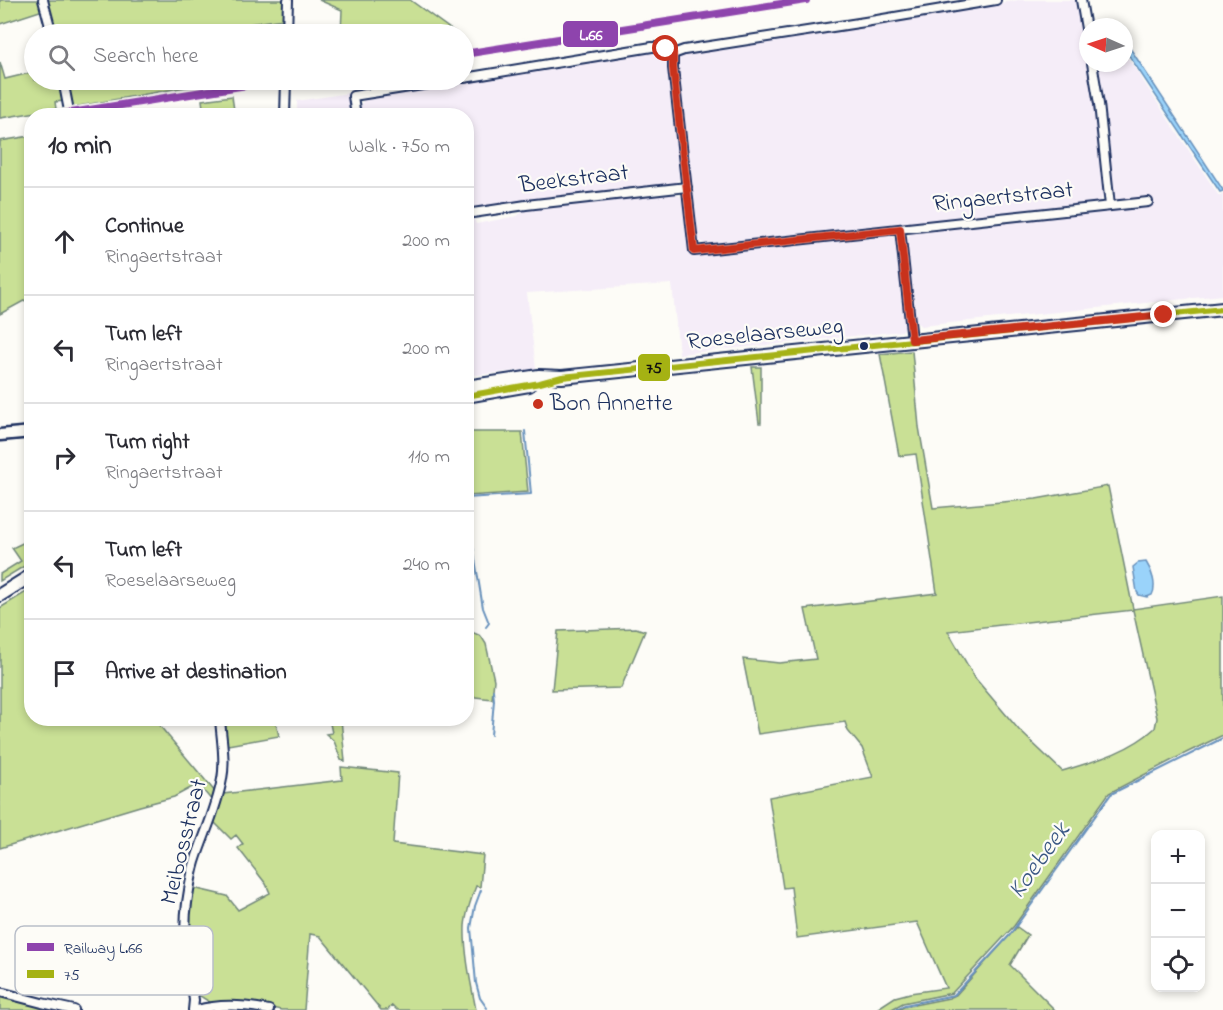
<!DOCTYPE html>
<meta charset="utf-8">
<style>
:root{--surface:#fff;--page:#f2f2f3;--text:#2b2b33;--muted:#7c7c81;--line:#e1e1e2}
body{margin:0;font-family:"Indie Flower",sans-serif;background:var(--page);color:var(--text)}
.controls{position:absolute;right:18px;bottom:18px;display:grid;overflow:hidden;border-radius:12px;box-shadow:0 3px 9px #0003}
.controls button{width:54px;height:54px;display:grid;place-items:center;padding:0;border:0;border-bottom:2px solid var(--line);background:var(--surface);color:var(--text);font:30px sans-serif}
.compass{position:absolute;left:1079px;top:18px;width:54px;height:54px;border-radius:50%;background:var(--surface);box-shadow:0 3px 9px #0003;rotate:273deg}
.stop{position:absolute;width:18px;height:18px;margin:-14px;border:4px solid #c8321e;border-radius:50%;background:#fff}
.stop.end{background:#c8321e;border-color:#fff;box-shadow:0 2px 6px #0008}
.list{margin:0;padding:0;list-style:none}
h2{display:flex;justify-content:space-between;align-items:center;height:78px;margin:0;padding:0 24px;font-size:26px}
h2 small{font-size:20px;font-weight:400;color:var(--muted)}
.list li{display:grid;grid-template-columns:39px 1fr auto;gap:18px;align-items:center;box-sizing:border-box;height:108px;padding:0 24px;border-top:2px solid var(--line)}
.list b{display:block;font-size:22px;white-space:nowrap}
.list p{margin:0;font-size:20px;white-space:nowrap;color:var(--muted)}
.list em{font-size:20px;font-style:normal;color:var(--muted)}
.icon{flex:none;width:33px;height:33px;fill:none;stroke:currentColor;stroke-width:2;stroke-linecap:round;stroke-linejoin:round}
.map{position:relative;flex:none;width:1223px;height:1010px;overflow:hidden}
.search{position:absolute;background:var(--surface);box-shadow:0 3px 9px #0003;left:24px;top:24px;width:450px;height:66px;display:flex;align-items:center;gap:15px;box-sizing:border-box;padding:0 21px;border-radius:33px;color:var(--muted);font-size:22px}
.panel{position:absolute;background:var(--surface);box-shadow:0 3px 9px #0003;left:24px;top:108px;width:450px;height:618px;border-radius:24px}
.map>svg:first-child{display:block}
.built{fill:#f5edf8}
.green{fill:#c9e095;stroke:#72887a;stroke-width:1.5;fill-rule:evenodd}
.water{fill:#9ad3fa;stroke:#6791bc;stroke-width:1.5}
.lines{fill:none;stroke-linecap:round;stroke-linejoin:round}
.stream{stroke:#6791bc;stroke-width:2}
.street-casing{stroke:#1b2f5e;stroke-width:12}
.secondary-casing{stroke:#1b2f5e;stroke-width:15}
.primary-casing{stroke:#1b2f5e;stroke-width:16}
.street{stroke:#fdfcf7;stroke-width:8}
.secondary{stroke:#fdfcf7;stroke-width:10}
.primary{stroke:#fdfcf7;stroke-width:12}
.bus-1-casing{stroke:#fdfcf7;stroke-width:10}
.bus-1{stroke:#a5b213;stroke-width:6}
.rail-1-casing{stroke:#fdfcf7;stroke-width:12}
.rail-1{stroke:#8e44ad;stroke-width:8}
.route{stroke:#c8321e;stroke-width:8}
.bus-dot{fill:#1b2f5e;stroke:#fdfcf7;stroke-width:2}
.poi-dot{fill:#c8321e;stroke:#fdfcf7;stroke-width:2}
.labels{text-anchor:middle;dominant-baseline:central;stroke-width:4.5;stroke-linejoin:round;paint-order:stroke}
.street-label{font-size:24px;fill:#1b2f5e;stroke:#fdfcf7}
.poi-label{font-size:24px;fill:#1b2f5e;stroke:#fdfcf7;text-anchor:start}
.water-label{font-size:26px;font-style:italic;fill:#3b5885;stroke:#fdfcf7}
.key{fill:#fdfcf7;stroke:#b9bec9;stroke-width:1.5}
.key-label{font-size:16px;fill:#1b2f5e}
.line-badge{stroke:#fdfcf7;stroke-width:2}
.badge-label{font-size:16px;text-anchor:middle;font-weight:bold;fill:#fff}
.pale-badge-label{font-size:16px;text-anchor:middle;font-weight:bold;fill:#111}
</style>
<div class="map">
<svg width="1223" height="1010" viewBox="0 0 1223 1010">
<rect width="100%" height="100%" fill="#fdfcf7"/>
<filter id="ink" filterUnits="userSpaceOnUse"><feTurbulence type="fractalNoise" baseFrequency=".0167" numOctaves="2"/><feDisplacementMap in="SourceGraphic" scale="12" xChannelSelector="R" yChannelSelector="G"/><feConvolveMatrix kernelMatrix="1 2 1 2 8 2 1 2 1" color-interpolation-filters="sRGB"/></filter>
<g filter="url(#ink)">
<path class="built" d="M1019,0H1077L1079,5L1095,105L1104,189L1103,197L1100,202L1093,205L709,245L703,243L698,240L695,232L677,67L678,60L682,56L688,52Z
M652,50L659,51L665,55L669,61L681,171L680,178L675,184L669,186L525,201L467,210L466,116H359L360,106L364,100L371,96Z
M1124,52L1219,196L1223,194V295L921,326L915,321L905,245L907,239L912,232L918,230L1150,206V199L1123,202L1117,200L1113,195L1111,189L1096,63H1124Z
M349,93L352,115L297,116V101Z
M668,193L675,194L681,197L684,202L690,255L884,234L890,235L895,239L898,244L907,324L902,331L679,354L672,284L527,293L536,369L467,376V218L473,217L476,224L517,216L526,209Z"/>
<path class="green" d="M0,0H40L43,10L0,24Z
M47,0H285L284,19L233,26V34H57Z
M319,0H410L457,34H341L342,10Z
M0,62L5,79L34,72V80H59L64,101L55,102L56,109L0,118Z
M67,80H233V81L180,88L73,107Z
M232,96L234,110L281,111V115H204L202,100Z
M31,136V297L0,314V141Z
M912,351L919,427L933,508L1036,499L1108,486L1133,609L1223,596V735L1184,754L1109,793L1014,926L952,993L903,1003L890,1010H875L895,997L910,993L946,988L917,922L797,938L791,887L783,888L769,797L873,777L862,748L848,731L845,722L758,734L743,659L779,663L816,659L805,609L937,593L916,454L899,456L880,354ZM1133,610L1157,718L1155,728C1129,752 1095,761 1062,771L1019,730L975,678L948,631Z
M752,367H761V423H759Z
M467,432H522L528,492L467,496Z
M31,539V562L0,581V574L21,561L12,548Z
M31,589L32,718L154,719L216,793L213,802L198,784L174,797L140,806L0,848V608Z
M636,628L645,631L621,688L552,690L558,631Z
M466,633H474L481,636L486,644L494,680L492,699L467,696Z
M222,719H275L279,736L228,745L225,743Z
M329,719H341L345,761L341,760L334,741L326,734L332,733Z
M341,767L398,773L393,844L483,855L480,887L476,886C471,899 466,913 465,926C464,952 471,984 476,1010H397L392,1005L388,1010H381L320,936L310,934L304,1010H281L258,1005L235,1002L211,1003L200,996L196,991L188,929L189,913L193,888L227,896L238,910L270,893L266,884L238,848L243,844L236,835L231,839L213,821L223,794L342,780Z
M1017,927L1028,935L1010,965L1055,1010H897L904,1007L949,998L956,995Z
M0,995L59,1010H0Z"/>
<path class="water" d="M1124,39L1223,190V191L1220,192L1124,48Z
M1146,562C1152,571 1157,586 1152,595L1147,597L1139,595L1137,592L1133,567L1138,563Z"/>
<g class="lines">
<path class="stream" d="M466,498L531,494L525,431
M469,523L483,608L489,623L486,627
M491,735L494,700L493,690
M481,890L475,906L471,928L476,983L480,998L487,1008
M894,1010L905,1005L954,995L1009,936L1111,794L1223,738"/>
<defs>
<path id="street" d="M43,0L52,34
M1081,0L1088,40
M287,34L288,0
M673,54V68L694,251L1148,202
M673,54L684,50L865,22L996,0
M1092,63L1099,104L1110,206
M464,78L652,47H659L673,54
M63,80L70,116
M285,116L286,80
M356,116L353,96L454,80
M466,214L526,205L687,187
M900,229L912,340
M0,992L42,1003L74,1010
M193,1010L194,1000C189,967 182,936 187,903C189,890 191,875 195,862C204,834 217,808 222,779C226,759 221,738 220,718
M197,1010C221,1003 245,1005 269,1010"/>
<path id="secondary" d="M0,435L32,432"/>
<path id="primary" d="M466,387L539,376L562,377L1223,309
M466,396L529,385
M0,595L32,575"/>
</defs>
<use href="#street" class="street-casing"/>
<use href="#secondary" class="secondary-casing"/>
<use href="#primary" class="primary-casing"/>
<use href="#street" class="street"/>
<use href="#secondary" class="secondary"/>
<use href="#primary" class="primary"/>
<defs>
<path id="bus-1" d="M466,396L540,383L562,377L1223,309"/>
</defs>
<use href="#bus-1" class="bus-1-casing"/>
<use href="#bus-1" class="bus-1"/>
<defs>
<path id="rail-1" d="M464,54L806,0
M52,116L278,80"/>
</defs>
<use href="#rail-1" class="rail-1-casing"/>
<use href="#rail-1" class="rail-1"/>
</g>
</g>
<g class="lines" filter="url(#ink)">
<path class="route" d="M666,49L673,54V68L694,251L900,229L912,340L1164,315"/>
</g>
<circle class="bus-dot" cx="864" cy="346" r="5"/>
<circle class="poi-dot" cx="538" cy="404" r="6"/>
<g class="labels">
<g class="street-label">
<text transform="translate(574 180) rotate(-7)">Beekstraat</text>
<text transform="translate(1003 198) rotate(-6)">Ringaertstraat</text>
<text transform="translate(765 335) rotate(-6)">Roeselaarseweg</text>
<text transform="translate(185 842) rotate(-76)">Meibosstraat</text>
</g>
<g class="poi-label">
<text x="550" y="404">Bon Annette</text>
</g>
<g class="water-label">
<text transform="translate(1040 861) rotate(-54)">Koebeek</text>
</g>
</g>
<rect x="15" y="926" width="198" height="69" rx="9" class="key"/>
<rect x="27" y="943" width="27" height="8" fill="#8e44ad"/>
<rect x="27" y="970" width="27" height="8" fill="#a5b213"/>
<g class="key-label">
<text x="64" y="953">Railway L.66</text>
<text x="64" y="980">75</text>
</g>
<g class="line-badge">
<rect x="562" y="20" width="57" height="28" rx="6" fill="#8e44ad"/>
<rect x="637" y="353" width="34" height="29" rx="6" fill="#a5b213"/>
</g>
<g class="badge-label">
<text x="591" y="40">L.66</text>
</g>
<g class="pale-badge-label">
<text x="654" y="373">75</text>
</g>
</svg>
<div class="controls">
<button>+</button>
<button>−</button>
<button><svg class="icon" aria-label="locate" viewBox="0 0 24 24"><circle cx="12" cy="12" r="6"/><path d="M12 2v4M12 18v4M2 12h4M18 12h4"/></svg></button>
</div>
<svg class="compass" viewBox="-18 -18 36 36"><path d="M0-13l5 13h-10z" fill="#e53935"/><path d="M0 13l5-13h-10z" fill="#7c7c81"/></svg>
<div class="stop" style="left:666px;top:49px"></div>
<div class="stop end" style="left:1164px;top:315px"></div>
<div class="search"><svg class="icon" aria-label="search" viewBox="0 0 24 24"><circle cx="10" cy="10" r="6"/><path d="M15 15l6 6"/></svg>Search here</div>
<section class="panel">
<h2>10 min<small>Walk · 750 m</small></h2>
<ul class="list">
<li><svg class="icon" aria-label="ahead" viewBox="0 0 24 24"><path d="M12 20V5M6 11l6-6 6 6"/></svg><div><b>Continue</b><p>Ringaertstraat</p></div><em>200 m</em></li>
<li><svg class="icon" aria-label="left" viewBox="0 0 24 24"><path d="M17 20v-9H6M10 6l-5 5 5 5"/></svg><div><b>Turn left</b><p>Ringaertstraat</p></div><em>200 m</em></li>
<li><svg class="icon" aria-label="right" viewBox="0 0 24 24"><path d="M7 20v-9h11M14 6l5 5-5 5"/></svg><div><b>Turn right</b><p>Ringaertstraat</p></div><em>110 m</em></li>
<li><svg class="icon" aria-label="left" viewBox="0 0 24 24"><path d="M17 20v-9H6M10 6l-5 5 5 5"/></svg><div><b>Turn left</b><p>Roeselaarseweg</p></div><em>240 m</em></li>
<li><svg class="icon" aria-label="arrive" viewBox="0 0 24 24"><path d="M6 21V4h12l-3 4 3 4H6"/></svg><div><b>Arrive at destination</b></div></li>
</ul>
</section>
</div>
